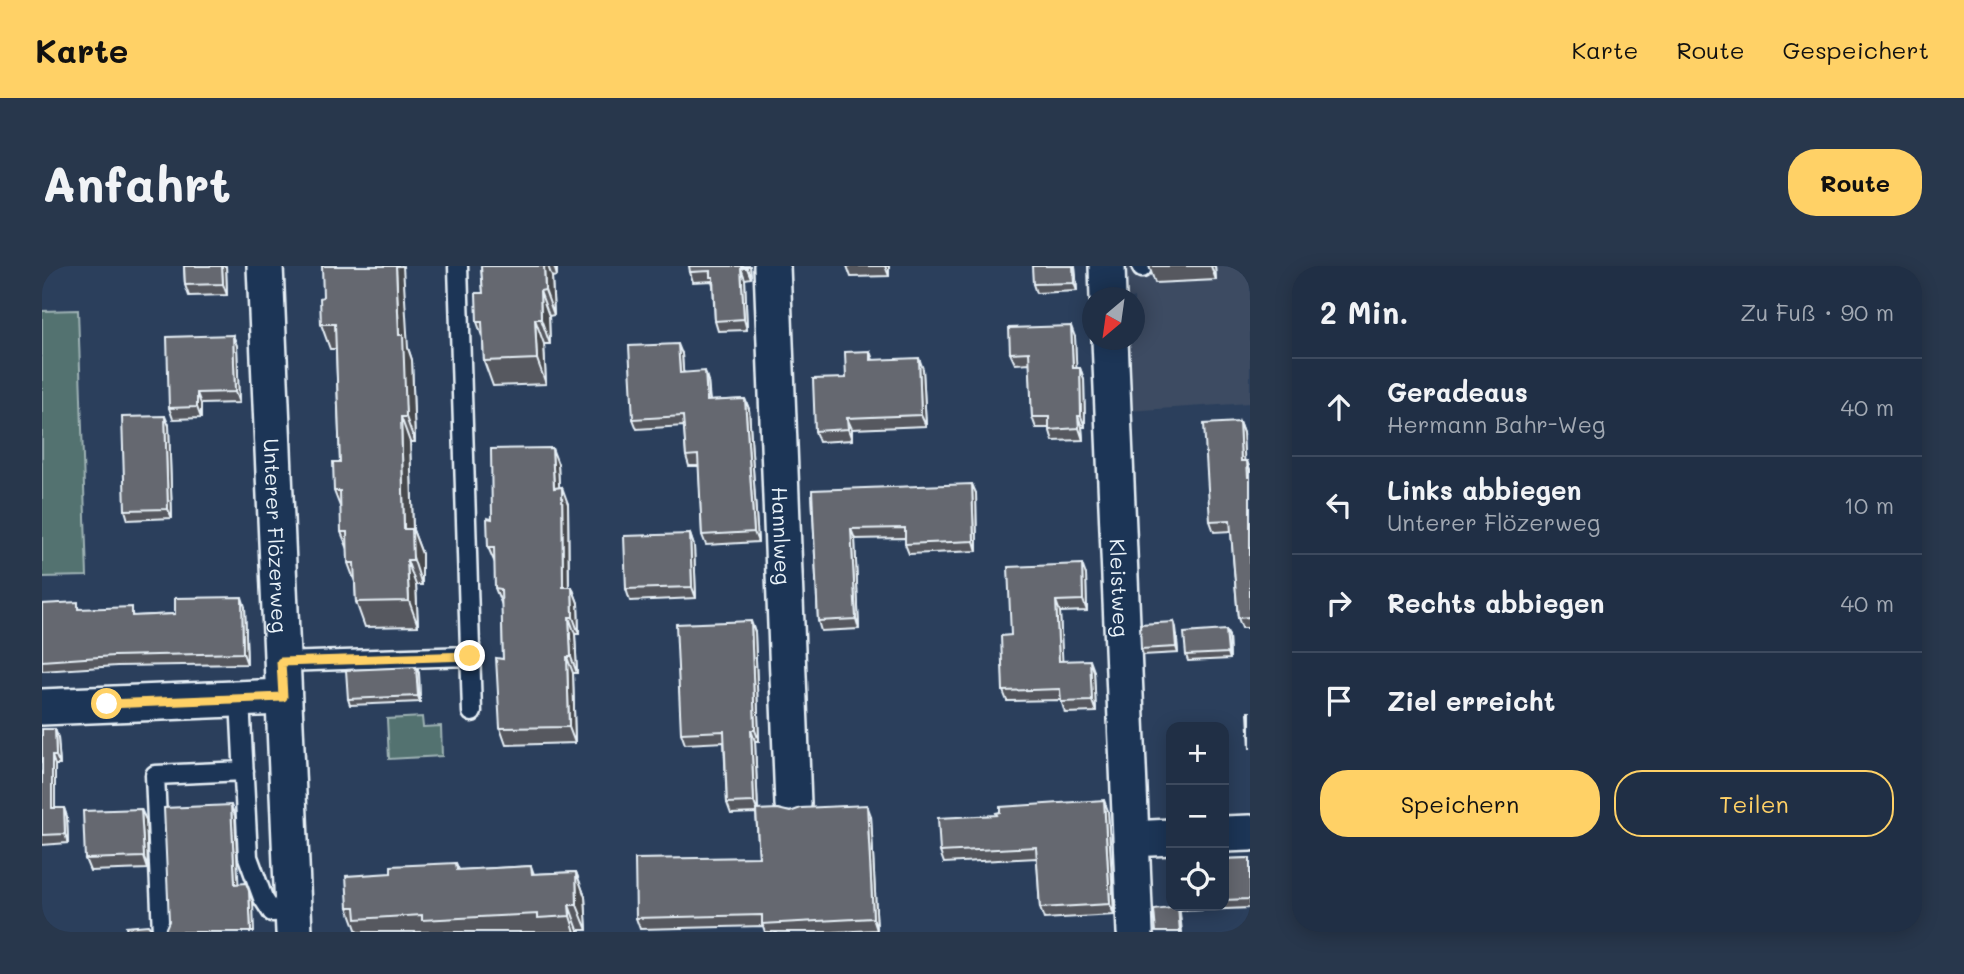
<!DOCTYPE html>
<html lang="de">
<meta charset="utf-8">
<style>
:root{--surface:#202f45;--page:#28374c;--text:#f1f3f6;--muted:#a2a9b3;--line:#3d4a5e;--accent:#ffd166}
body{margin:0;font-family:Mali,sans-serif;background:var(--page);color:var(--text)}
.controls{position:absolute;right:21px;bottom:21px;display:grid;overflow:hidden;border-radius:14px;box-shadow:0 4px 18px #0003}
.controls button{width:63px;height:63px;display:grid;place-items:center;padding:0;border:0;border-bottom:2px solid var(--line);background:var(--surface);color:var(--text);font:35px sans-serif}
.compass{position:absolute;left:1040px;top:21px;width:63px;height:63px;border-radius:50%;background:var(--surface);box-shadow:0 4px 18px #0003;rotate:209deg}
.stop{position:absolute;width:21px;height:21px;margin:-16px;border:5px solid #ffd166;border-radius:50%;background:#fff}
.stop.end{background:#ffd166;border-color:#fff;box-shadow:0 2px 7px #0008}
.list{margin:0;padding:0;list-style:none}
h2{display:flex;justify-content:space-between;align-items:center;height:91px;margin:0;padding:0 28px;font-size:30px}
h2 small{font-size:23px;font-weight:400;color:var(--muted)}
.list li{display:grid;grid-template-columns:46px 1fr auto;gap:21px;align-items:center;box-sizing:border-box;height:98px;padding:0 28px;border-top:2px solid var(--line)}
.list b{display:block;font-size:26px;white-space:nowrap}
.list p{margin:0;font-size:23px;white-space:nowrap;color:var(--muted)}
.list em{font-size:23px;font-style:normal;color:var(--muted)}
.actions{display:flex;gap:14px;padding:21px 28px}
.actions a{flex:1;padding:16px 0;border:2px solid var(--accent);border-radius:28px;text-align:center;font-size:24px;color:var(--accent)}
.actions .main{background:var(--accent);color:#111}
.icon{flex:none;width:38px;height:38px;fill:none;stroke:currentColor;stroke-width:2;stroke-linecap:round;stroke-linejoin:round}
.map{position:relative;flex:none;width:1208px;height:666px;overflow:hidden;border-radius:28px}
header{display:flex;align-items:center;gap:42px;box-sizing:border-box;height:98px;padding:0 35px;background:var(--accent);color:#111}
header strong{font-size:33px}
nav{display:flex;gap:38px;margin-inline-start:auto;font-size:24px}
.intro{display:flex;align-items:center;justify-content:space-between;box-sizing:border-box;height:168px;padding:0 42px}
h1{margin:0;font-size:49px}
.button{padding:18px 32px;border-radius:28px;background:var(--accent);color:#111;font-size:24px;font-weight:700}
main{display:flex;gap:42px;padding:0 42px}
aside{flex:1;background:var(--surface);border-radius:28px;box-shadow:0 4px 18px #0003}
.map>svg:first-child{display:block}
.built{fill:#3c4b62}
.green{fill:#537270;stroke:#9eb2b4;stroke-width:2}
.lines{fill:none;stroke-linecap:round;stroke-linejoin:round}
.service-casing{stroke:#e8f1f8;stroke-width:23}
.minor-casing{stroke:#e8f1f8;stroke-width:40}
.service{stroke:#1d3557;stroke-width:18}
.minor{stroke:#1d3557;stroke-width:35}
.wall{fill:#57595f;stroke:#e8f1f8;stroke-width:2}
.shaded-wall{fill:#47494e;stroke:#e8f1f8;stroke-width:2}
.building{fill:#65686f;stroke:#e8f1f8;stroke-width:2}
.route{stroke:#ffd166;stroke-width:9}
.labels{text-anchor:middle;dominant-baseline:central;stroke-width:5;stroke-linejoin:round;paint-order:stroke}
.street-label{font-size:21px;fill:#e8f1f8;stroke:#1d3557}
</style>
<header>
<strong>Karte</strong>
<nav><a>Karte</a><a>Route</a><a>Gespeichert</a></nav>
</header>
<div class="intro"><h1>Anfahrt</h1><a class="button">Route</a></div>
<main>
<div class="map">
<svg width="1208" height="666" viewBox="0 0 1208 666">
<rect width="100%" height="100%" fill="#2b3f5c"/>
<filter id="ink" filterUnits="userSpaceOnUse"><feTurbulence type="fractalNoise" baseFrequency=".0143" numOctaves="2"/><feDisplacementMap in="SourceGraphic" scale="14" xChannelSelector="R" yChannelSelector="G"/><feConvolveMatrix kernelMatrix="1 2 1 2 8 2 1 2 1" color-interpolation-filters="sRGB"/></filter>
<g filter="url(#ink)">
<path class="built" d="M1078,0H1208V137L1086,145L1082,74H1092V32L1080,31Z"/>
<path class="green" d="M36,44L45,310L0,311V45Z
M380,451L381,461L399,460L400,490L347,493L345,453Z"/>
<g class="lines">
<defs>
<path id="service" d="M416,0L430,446
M1100,2V0
M239,396L428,390
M198,433L206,591L221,632L230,646L251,645
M120,666L113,509L202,505"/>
<g id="minor">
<path id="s1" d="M223,0L252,666"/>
<path id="s2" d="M730,0L751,538"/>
<path d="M1065,0L1066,32"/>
<path id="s3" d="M1068,74L1093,666"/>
<path d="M0,441L241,431"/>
<path d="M1182,568L1208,567"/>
<path d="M1090,573L1129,571"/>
</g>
</defs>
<use href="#service" class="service-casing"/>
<use href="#minor" class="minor-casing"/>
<use href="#service" class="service"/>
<use href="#minor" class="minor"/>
</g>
<path class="wall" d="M142,0H184L185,29L147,30L143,19Z
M439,0H515V10L510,11L512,49L507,50L508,78H502L504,118L451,120L442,95L441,73L435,56L441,27Z
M708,0L709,12L703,13L705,64L676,65L673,55L671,19L670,15L651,16L648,6Z
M805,0H847V10L809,11Z
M1033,0L1035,25L994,27L991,18Z
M1107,0H1173L1174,14L1113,17Z
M281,31L366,82L370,94L373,176H368L371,264L380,288V319H374L376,360L323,361L314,336L313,316L306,297V283L299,266V243L292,225L298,196L294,83H288L279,58Z
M191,69L195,80L197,137L159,138V152L131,153L127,142Z
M1033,71L1034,102H1038L1042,113L1043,161H1040L1041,174L1011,175L1007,162H994L990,151L988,97L973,98L968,87Z
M828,85L831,94L881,103L884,160L810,163V174L777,176L773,165L804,112Z
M640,88L641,106L666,115L668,135L703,133L707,143L716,276L664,279L660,269L657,200H647L644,190L642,160L595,163L591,153Z
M1197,156L1201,167L1202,195H1205L1208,204V362H1200L1196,352L1189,265L1172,266L1168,255Z
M127,160L130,252L86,254L83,244Z
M516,198L517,222L526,238L527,321H530L536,337L537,368H533L535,407H531L533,477L464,479L458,462L461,393L460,339L453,322V297L446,281L450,253Z
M770,224L934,227L935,285L867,288L863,278V272L813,273L817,363L779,365L776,355Z
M648,268L652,280L654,332L588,335L584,323Z
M1044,309L1045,345L1018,346L1020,395L1052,405L1054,446L1023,447L1019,434L965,435L961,425L969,369Z
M0,338L93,350L133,348L203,341L205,398L75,400L0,405Z
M1132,356L1134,362L1136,387L1101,389L1099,383Z
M713,366L717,475H713L716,544L829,550L835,664L790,666H723L721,660L598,663L594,652L717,591L714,547L689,548L685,537L682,476L643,478L639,467Z
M1187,370L1188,393L1146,395L1144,389Z
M374,401L377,407L378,436L308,439L306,433Z
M0,463H13L16,472L18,499H13V542H22L25,551L26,577L0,579Z
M1066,545L1072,649L1002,653L998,642L995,592L902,597L898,586Z
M104,554L106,603L48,605L43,593Z
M1208,592V642L1137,645L1138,647L1134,640H1182V593Z
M414,597L417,604L489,600L492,608L534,606L543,631L545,664H536V666H315L306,641Z"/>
<path class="shaded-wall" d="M180,0H184L185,29L181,18Z
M354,0H361L366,82L370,94L373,176L364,151L357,69Z
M502,0H506L510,11L512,49L503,24Z
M512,0H515V10Z
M705,0H708L709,12L705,2Z
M843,0H847V10Z
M1031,0H1033L1035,25L1032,17Z
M1169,0H1173L1174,14Z
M699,2L703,13L705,64L702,53Z
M498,25L507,50L508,78L499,53Z
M493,53L502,78L504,118L495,93Z
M1029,60L1033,71L1035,113L1031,102Z
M191,69L195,80L197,137L193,126Z
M636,78L640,88L642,117L638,107Z
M877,92L881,103L884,160L879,149Z
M1038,102L1042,113L1043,161L1039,150Z
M663,105L666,115L668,145L665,135Z
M155,127L159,138V152L155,141Z
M703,133L707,143L716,276L712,266Z
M123,150L127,160L130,252L126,243Z
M1036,150L1040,161L1041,174L1037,162Z
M359,151L368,176L371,264L380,288V319L362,263Z
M805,152L810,163V174L806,163Z
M1197,156L1201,167L1203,206L1199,195Z
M510,182L516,198L518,238L512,222Z
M1205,195L1208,204V217L1206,211Z
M930,218L934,227L935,285L932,275Z
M520,221L526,238L527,337L521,321Z
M809,263L813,273L817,363L814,353Z
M648,268L652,280L654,332L650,321Z
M365,294L374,319L376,360L367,335Z
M1040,298L1044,309L1045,345L1041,334Z
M530,321L536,337L537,368L531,351Z
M200,331L203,341L205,398L201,387Z
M1014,335L1018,346L1021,406L1017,395Z
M527,351L533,368L535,407L529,391Z
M709,355L713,366L717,475L713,464Z
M1132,356L1134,362L1136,387L1134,381Z
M1184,364L1187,370L1188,393L1186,387Z
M525,391L531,407L533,477L527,461Z
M1048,394L1052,405L1054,446L1050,435Z
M374,401L377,407L378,436L376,430Z
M13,463L16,472L18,499L14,490Z
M709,464L713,475L716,547L712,536Z
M10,490L13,499V551L10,542Z
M1062,534L1066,545L1072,649L1068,638Z
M189,539L193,550L197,629L193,618Z
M825,539L829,550L835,664L831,652Z
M22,542L25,551L26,577L23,568Z
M99,543L104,554L106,603L102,591Z
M534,606L543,631L545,664L535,639Z
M207,625L211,636L212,666H209Z
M527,639L536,664V666H533L528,650Z
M1136,641L1138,647L1140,666H1138Z"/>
<path class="building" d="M142,0H180L181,18L143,19Z
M280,0H354L357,69H361L364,151H359L362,263H370L371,294H365L367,335L314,336L312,297H306L305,266H299L298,225H292L291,196H298L293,58H279L278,32L281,31Z
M439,0H502L503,24L498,25L499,53H493L495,93L442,95L440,56H435L434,27H441Z
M647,0H705V2H699L702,53L673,55L671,11H668V5L648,6Z
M990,0H1031L1032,17L991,18Z
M1029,60L1031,102H1038L1039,150H1036L1037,162L1007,164V151H990L987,86L968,87L967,62Z
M191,69L193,126L155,127V141L127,142L125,71Z
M636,78L638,107L663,105L665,135L703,133L712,266L660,269L656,189L644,190L641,150L591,153L587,80Z
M828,85V94L877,92L879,149L805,152L806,163L773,165L771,113L804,112L803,86Z
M123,150L126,243L83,244L80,151Z
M1197,156L1199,195H1205L1206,211H1208V351L1196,352L1188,254L1168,255L1162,158Z
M510,182L512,222L520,221L521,321H530L531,351H527L529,391H525L527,461L458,462L454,392L461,393L459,323L453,322L452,281H446L445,252L450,253L449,183Z
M930,218L932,275L863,278V262L809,263L814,353L776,355L770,224Z
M648,268L650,321L584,323L582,270Z
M1040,298L1041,334L1014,335L1017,395L1048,394L1050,435L1019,436L1018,423L961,425L959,370L969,369L966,301Z
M200,331L201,387L72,390L0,395V338L36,336V343L90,341V350L133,348V332Z
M709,355L713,464H709L712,536L685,537L682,465L639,467L634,358Z
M1132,356L1134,381L1099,383L1098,358Z
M1184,364L1186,387L1144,389L1142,367Z
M374,401L376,430L306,433L304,404Z
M1206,446H1208V483Z
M0,463H13L14,490H10V542H22L23,568L0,569Z
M1062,534L1068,638L998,642L994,581L898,586L896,552L955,549L954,547L958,546V541Z
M189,539L193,618L204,617L207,625L209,666H85L84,661L106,659L111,665L123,664L127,655L122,542Z
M825,539L831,652L720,658V649L594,652L593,593L717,591L714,544L736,543L748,546L759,542Z
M99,543L102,591L43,593L41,545Z
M1208,592V633L1182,634V593Z
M414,597L415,604L489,600L490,608L534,606L535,639H527L528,650L496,652V648L380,654V649L314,653L313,641H306L304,610L349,607V600Z
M1136,641L1138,666H1114L1112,644Z"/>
</g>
<g class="lines" filter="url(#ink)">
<path class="route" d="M65,438L241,431L239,396L428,390"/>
</g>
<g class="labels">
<g class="street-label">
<text stroke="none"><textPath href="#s2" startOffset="270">Hannlweg</textPath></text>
<text stroke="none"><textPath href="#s1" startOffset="270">Unterer Flözerweg</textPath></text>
<text stroke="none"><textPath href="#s3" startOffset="248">Kleistweg</textPath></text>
</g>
</g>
</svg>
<div class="controls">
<button>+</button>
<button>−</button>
<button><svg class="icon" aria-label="locate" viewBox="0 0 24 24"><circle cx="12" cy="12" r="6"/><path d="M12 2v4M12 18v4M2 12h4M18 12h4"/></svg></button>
</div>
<svg class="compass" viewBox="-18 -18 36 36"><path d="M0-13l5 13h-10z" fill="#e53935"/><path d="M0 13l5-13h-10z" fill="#a2a9b3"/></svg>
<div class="stop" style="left:65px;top:438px"></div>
<div class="stop end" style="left:428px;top:390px"></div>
</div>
<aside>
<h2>2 Min.<small>Zu Fuß · 90 m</small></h2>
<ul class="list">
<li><svg class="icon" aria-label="ahead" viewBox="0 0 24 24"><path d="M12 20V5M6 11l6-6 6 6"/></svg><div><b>Geradeaus</b><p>Hermann Bahr-Weg</p></div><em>40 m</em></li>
<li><svg class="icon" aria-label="left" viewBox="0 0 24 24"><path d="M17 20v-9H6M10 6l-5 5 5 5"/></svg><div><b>Links abbiegen</b><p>Unterer Flözerweg</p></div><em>10 m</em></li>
<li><svg class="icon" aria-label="right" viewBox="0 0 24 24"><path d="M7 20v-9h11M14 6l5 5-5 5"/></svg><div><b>Rechts abbiegen</b></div><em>40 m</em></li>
<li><svg class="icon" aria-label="arrive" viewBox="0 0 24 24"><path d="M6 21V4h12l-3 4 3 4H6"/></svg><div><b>Ziel erreicht</b></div></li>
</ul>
<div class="actions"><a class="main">Speichern</a><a>Teilen</a></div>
</aside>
</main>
